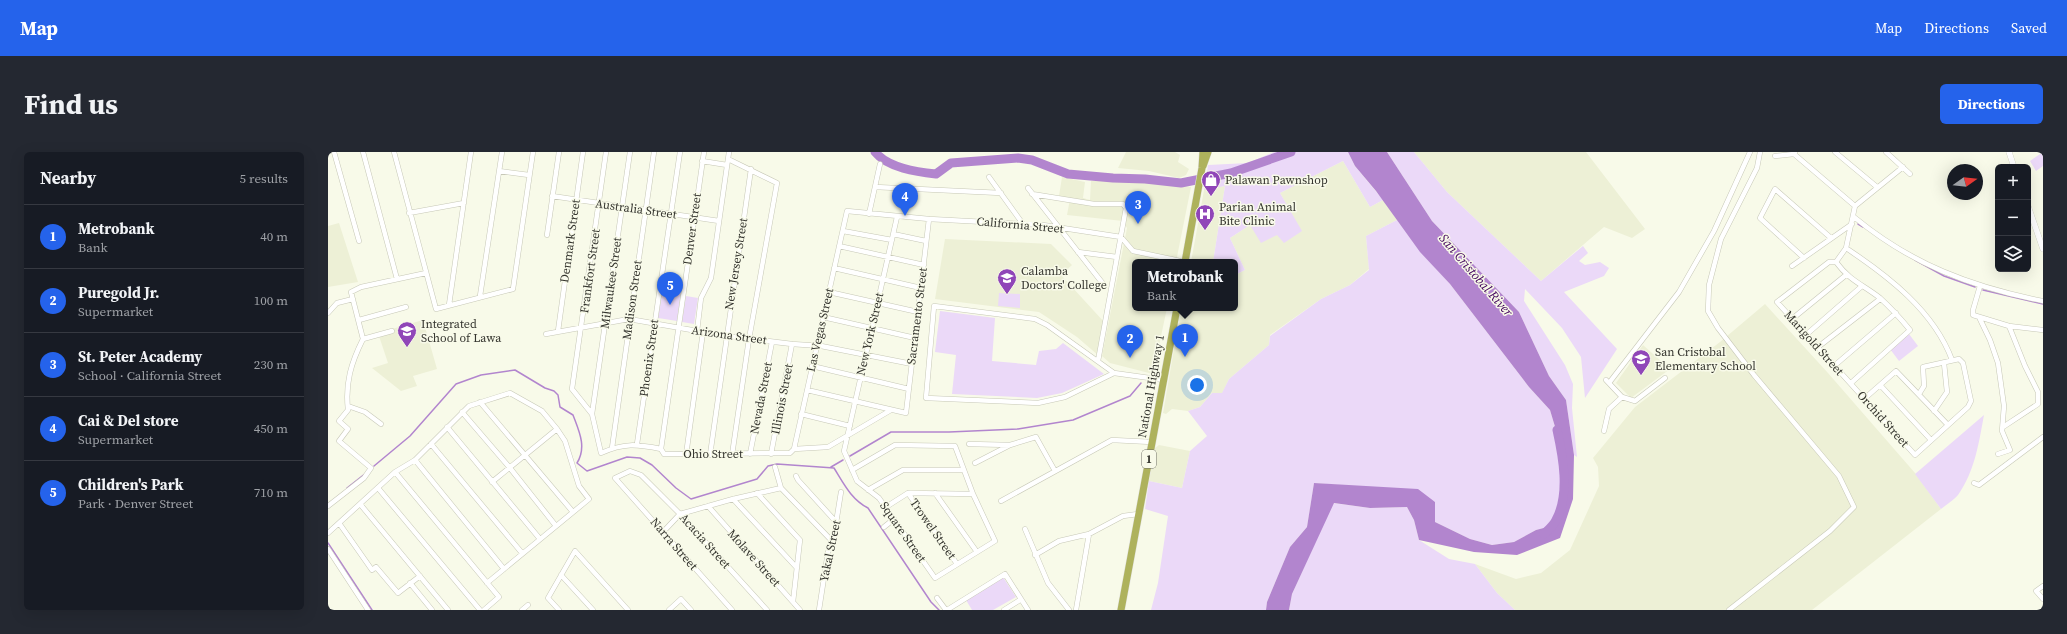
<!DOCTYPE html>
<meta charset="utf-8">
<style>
:root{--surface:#171b24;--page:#242831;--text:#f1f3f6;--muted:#9ea1a6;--line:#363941;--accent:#2563eb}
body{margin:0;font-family:"Source Serif 4",serif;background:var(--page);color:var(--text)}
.controls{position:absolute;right:12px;top:12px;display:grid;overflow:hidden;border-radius:6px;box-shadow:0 4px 16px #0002}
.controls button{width:36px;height:36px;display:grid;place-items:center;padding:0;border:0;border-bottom:1px solid var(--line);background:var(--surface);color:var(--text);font:20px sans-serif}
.compass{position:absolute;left:1619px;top:12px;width:36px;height:36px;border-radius:50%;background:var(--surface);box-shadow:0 4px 16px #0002;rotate:75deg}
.you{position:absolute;left:869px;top:233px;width:14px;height:14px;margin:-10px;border:3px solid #fff;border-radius:50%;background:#1a73e8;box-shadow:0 0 0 6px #1a73e833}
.badge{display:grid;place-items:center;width:26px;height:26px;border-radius:50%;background:var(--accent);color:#fff;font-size:13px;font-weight:700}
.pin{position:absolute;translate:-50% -33px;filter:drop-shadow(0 1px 2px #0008)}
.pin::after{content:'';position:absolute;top:21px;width:14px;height:12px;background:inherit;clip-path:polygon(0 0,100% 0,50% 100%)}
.popup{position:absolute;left:804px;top:107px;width:106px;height:52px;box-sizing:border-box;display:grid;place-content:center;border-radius:6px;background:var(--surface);filter:drop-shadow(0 1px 3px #0005);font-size:13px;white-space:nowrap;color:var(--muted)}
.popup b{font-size:15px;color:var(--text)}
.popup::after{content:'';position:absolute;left:50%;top:100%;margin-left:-8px;border:8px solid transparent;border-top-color:var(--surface)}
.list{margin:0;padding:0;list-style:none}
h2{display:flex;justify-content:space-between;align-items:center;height:52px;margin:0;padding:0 16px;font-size:17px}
h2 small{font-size:13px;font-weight:400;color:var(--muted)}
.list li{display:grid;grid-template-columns:26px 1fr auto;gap:12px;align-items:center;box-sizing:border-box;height:64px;padding:0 16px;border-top:1px solid var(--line)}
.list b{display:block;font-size:15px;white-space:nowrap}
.list p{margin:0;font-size:13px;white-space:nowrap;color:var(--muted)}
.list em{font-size:13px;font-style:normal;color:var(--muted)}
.icon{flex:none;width:22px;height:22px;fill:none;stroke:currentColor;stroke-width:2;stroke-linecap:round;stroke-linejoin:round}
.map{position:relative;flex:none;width:1715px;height:458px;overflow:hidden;border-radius:6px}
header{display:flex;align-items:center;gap:24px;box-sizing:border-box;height:56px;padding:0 20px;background:var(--accent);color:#fff}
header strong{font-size:19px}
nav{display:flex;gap:22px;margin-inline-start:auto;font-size:14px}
.intro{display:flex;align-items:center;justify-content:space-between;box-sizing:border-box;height:96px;padding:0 24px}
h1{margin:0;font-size:28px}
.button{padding:10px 18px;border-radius:6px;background:var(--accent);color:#fff;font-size:14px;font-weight:700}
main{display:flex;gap:24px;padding:0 24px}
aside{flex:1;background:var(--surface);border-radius:6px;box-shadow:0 4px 16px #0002}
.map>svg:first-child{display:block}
.built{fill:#edf0d6}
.green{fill:#ebd9f8}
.water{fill:#b285ce}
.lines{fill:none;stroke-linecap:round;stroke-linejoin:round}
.stream{stroke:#b285ce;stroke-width:1.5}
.river{stroke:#b285ce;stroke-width:9}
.minor-casing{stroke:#c7c8b7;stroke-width:5.5}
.tertiary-casing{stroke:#c7c8b7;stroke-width:6}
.trunk-casing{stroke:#dfdfde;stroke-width:8}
.minor{stroke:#fff;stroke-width:4.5}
.tertiary{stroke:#fff;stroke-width:5.5}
.trunk{stroke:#aeb25c;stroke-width:7}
.labels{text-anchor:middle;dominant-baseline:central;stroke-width:3;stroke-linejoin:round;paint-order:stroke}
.shield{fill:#f8fae9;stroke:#6f6f66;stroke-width:1}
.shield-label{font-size:11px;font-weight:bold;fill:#34342e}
.poi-label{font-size:12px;fill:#34342e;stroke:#f8fae9;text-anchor:start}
.street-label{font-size:12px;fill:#34342e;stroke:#f8fae9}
.water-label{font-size:13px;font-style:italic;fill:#40005b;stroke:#f8fae9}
</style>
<header>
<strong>Map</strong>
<nav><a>Map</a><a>Directions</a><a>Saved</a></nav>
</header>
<div class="intro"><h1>Find us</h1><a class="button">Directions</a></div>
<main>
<aside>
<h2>Nearby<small>5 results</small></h2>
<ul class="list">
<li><span class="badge">1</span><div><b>Metrobank</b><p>Bank</p></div><em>40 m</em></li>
<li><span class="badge">2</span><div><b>Puregold Jr.</b><p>Supermarket</p></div><em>100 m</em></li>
<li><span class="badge">3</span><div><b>St. Peter Academy</b><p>School · California Street</p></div><em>230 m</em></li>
<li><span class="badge">4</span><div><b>Cai &amp; Del store</b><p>Supermarket</p></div><em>450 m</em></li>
<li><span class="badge">5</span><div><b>Children's Park</b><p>Park · Denver Street</p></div><em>710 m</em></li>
</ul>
</aside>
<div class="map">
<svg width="1715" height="458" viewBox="0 0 1715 458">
<rect width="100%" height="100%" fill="#f8fae9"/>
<path class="built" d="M798,0H847L852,3L850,10L861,17L858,23L851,26L821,19L790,16Z
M1086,0H1258L1317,77L1304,86L1276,75L1213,129L1119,40Z
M1015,9L1042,55L1055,48L1069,68L1038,84L1041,117L1022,133L993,147L942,183L941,193L901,227L894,242L884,241L872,255L860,259L844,257L838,262L835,261L853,156H907V123L917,118L902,86L922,73L949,82L956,90L973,79L952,41Z
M734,25L757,30L755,46L762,48L763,29H822L863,35L848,110H807V156H839L825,222L782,211L774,204L799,76L795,69L739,63L742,47L731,44Z
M897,34L885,110H863L876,38Z
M11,71L30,130L0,135V74Z
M617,87L723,92L744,113L733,123L777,171L771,204L749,185L711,160L607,147Z
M1437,152L1500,221L1587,321L1613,357L1484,458H1187L1169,441L1147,412L1188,427L1213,421L1242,398L1271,334L1270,315L1265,306L1307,255L1392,190Z
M95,168L109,217L85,224L89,234L73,239L44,216L60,211L50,181Z
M1315,193L1342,217L1303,246L1288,231Z
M831,293L862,299L854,336L821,329L827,296Z"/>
<path class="green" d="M946,0H1020L1027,14L1055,48L1042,55L1015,9L952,41L974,79L956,91L949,83L933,91L922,73L902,86L917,118L907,123V110H885L897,34L876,38L880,13L920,11Z
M1059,0H1086L1119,40L1213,129L1255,94L1260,101L1251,109L1257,113L1272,110L1281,116L1276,124L1236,140L1289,197L1257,246L1253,205L1234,176L1197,137L1196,149L1237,213L1245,232L1244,256L1249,305L1246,303L1238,248L1221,224L1191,160L1104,69Z
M1715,0V14L1708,19L1702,9Z
M1069,68L1092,99L1122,132L1201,235L1222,258L1237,308L1234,355L1227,373L1208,378L1186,390L1164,393L1142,387L1107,370V350L1037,335L986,331L979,375L962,395L939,450L938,458H823L830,431L840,364L817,357L821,329L854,336L862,299L879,284L860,259L872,255L884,241H894L901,227L941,193L942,184L993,147L1022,133L1041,118L1038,84Z
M335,137L353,140L349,169L330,166Z
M671,141L692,142V156L670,154Z
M358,144L370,146L366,172L354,170Z
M612,159L667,166L664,209L708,213L711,199L728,197L735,191L776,222L734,241L709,246L624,242L628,203L607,200Z
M1581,182L1590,194L1571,209L1562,197Z
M1656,263C1651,290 1647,319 1630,343C1626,348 1619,352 1613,357L1587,322Z
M1005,351L1042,356L1079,355L1086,368L1091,388L1121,407L1147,412L1169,441L1187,458H961L964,442Z
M675,425L688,445L665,458H644L638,448Z"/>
<path class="water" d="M1020,0H1059L1104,69L1191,160L1221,224L1238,248L1246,303L1245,347L1232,386L1189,403L1146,400L1091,388L1086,368L1079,355L1042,356L1006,351L964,442L961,458H938L939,450L962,395L979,375L986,331L1090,337L1107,350V370L1142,387L1164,393L1186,390L1208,378L1227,373L1234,355L1237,308L1222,258L1201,235L1122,132L1092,100L1048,39L1027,14Z"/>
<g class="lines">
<path class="stream" d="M1530,72L1535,75
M1587,108L1616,124L1647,135
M1655,138L1715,152
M522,304L563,280H621L690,277L745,268L802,244L813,231
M46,314L82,284L128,232L153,223L187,218L217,236L226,239L230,243L232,255L245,263C251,279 259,295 249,311L259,319L299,305L312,306L324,313L348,336L363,347L429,327L440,314L449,312L506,316C516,332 523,347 540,356L603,450L611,458
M503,315L515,308
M19,336L38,321
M0,391L44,458"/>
<path class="river" d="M547,0C560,16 589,20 608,22L623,11L690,6L704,8L740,22L785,26L817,27L853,31L903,21L963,0
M1216,382C1220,378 1226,373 1228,368C1242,342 1235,305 1229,278"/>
<defs>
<path id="minor" d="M6,0L31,89
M35,0L69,127
M66,0L108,157L185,137L205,0
M278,0L244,237L264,262L273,301C296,291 308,292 333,297L336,302L462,301L466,297L500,295L563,258
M1467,0L1466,2L1527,54L1518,96L1508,110
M1507,0L1549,35
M1558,0L1582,22
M1447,4L1466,2
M400,7L449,31L421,187L404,303
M374,9L399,13
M171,19L201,23
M661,25L695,72
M547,35L673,41
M700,36L776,133
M704,42L766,52H795L798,56L770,209
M224,44L391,69
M1527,54L1575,15
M81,61L136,51
M541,62L552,12
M1526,65C1583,112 1643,135 1715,149
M515,79L564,88
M565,82L598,89
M219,83L231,0
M511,94L596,113
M1518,96C1560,124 1606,159 1624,208
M750,100L789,105
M1476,106L1432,66L1447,37L1503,86
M1464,114L1524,72
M506,116L593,136
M1652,134L1645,158V163L1681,174L1715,178
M501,140L590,160
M152,144L174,0
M121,153L143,0
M0,161L9,151L25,147
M495,165L587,186
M1651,165L1662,188L1670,211L1676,254L1674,279L1682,298L1670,302
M1464,167L1518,123
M31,168L78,155
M230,179L255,0
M369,179L373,146L383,126L401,0
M218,182L301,167L398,184L464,192L493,194L584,212
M1479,182L1534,134
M35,187L64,179
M1490,195L1552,147
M484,214L581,237
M1506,214L1568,161
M786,221L737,245L710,251L598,246L606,154L707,167L719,173L786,221L836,228
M1278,228L1294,245L1307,249L1337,226
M1281,231L1351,140L1386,79L1422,0
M1523,231L1582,178C1573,167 1563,156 1552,146C1534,132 1522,129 1508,110H1501L1449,150L1587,303L1640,255L1643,249L1635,211L1631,207L1595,215L1596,234L1591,242
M1553,234L1603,288
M479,238L578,261L601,67
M1536,247L1568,219L1620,273
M152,250L245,360
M20,254L37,260L53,272
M1606,259L1619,240L1616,211
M134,260L182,316L228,374
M264,262L302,0
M473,262L522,274
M119,275L212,387
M1675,275L1710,252V240L1697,214L1681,174
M1276,279L1281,257L1294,245
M103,292L194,401
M309,292L352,0
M641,292L682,293
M284,296L326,0
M333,297L376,0
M466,297L519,59L601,67L715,73L793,85L805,99L857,110
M422,302L444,190
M443,302L464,192
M358,303L375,180
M382,303L423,17
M87,308L176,417
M647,311L682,293L708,285L727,319
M447,315L453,336L505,390
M524,318L567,293L627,294L645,342L667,389L607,426L551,346L529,329L516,299L569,65
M67,320L171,445L156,458
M468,324L470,328L509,371
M164,330L229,277
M1646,331L1651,333L1715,285
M50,336L152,458
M540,338L575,318H636
M429,341L472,388L465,450
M580,341L629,412
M607,341L649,400
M405,347L469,416
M673,349L784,288L824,290
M32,352L120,458
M0,354L36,326L43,316L11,289L20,277L11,269L20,258C17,231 23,211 35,187L23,140L33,135L98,121
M380,354L472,458
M558,355L580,341L645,342
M11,371L44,418L48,415L70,441L92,424
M556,375L566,367
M697,377L720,431L741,458
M335,380L352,362L405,347L453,336
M0,381L67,320L87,308L141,254L182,241L214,259L229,277L237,289L251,334L261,347L159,431
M0,397L40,458
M707,403L731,389L761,382L795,364L810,362
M233,423L265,458
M82,431L104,458
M1715,434L1708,439L1715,447
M609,446L618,458
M194,458L200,453
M231,458L220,446L247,399L300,458
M341,458L353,447L363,458
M404,458L287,326L302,319L313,323L352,362L439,458
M491,458L500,400L505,390L513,340
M619,458L677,422L700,458
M676,458L692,448
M748,458L761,382
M1401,458L1502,379L1526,355L1511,324L1426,223L1390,176L1380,159L1381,133L1393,87L1429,16L1432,0"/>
<path id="tertiary" d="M1681,0L1686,15
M1700,54L1715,97"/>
<path id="trunk" d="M875,14L880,0
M857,110L874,16L875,0
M793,458L849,156"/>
</defs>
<use href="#minor" class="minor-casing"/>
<use href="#tertiary" class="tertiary-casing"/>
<use href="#trunk" class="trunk-casing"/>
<use href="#minor" class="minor"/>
<use href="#tertiary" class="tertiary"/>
<use href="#trunk" class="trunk"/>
</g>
<defs>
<symbol id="shop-pin" viewBox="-11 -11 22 30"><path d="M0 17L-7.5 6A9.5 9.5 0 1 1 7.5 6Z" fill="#9046b8" stroke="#f8fae9"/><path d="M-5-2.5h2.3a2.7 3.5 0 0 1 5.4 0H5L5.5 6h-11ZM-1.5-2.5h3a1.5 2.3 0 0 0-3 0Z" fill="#fff"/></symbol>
<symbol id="hospital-pin" viewBox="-11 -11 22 30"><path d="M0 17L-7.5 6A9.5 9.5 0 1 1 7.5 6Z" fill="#9046b8" stroke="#f8fae9"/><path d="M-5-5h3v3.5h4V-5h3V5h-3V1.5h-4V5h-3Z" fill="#fff"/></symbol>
<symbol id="university-pin" viewBox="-11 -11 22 30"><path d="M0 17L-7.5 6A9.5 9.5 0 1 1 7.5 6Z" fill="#9046b8" stroke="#f8fae9"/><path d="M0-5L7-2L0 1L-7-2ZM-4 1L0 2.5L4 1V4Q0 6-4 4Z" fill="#fff"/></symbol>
<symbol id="school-pin" viewBox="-11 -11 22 30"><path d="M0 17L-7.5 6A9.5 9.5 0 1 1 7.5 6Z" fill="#9046b8" stroke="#f8fae9"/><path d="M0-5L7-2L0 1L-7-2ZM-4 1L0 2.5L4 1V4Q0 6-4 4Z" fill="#fff"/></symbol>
</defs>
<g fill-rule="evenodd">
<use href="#shop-pin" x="872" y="17" width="22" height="30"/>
<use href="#hospital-pin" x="866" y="51" width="22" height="30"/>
<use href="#university-pin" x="668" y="115" width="22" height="30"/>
<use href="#school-pin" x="68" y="168" width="22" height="30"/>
<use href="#school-pin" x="1302" y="196" width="22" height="30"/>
</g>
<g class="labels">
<rect class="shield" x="814" y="298" width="14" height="18" rx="3"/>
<g class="shield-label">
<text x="821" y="307">1</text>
</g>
<g class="poi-label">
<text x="897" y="28">Palawan Pawnshop</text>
<text x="891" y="55">Parian Animal<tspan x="891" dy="14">Bite Clinic</tspan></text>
<text x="693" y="119">Calamba<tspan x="693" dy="14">Doctors' College</tspan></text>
<text x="93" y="172">Integrated<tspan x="93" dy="14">School of Lawa</tspan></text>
<text x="1327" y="200">San Cristobal<tspan x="1327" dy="14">Elementary School</tspan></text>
</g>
<g class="street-label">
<text transform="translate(308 57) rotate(8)">Australia Street</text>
<text transform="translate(692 73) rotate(5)">California Street</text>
<text transform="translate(364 77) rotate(-82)">Denver Street</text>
<text transform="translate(242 89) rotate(-82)">Denmark Street</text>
<text transform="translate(408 112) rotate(-81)">New Jersey Street</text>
<text transform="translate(262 119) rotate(-82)">Frankfort Street</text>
<text transform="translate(283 131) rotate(-82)">Milwaukee Street</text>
<text transform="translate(304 148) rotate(-82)">Madison Street</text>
<text transform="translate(589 164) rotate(-83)">Sacramento Street</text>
<text transform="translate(492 178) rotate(-77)">Las Vegas Street</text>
<text transform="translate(542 182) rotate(-77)">New York Street</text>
<text transform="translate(401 183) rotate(8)">Arizona Street</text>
<text transform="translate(1486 191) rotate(48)">Marigold Street</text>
<text transform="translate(321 206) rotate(-82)">Phoenix Street</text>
<text transform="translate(823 234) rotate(-80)">National Highway 1</text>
<text transform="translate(433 246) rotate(-79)">Nevada Street</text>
<text transform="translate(454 247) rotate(-79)">Illinois Street</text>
<text transform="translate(1555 267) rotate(48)">Orchid Street</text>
<text x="385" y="302">Ohio Street</text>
<text transform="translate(605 377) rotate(55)">Trowel Street</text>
<text transform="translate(575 380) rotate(55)">Square Street</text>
<text transform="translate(377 389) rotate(48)">Acacia Street</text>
<text transform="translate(346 392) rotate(49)">Narra Street</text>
<text transform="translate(502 399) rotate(-78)">Yakal Street</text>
<text transform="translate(426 406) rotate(48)">Molave Street</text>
</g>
<g class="water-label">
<text transform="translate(1148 123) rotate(49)">San Cristobal River</text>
</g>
</g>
</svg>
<div class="controls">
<button>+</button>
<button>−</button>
<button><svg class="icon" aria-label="layers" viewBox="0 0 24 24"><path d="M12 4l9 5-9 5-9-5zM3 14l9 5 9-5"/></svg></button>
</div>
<svg class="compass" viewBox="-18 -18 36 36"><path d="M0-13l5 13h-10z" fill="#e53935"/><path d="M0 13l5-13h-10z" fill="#9ea1a6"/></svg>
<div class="you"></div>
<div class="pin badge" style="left:857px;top:205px">1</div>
<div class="popup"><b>Metrobank</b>Bank</div>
<div class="pin badge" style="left:802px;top:206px">2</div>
<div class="pin badge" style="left:810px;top:72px">3</div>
<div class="pin badge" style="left:577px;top:64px">4</div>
<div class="pin badge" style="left:342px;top:153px">5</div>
</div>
</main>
